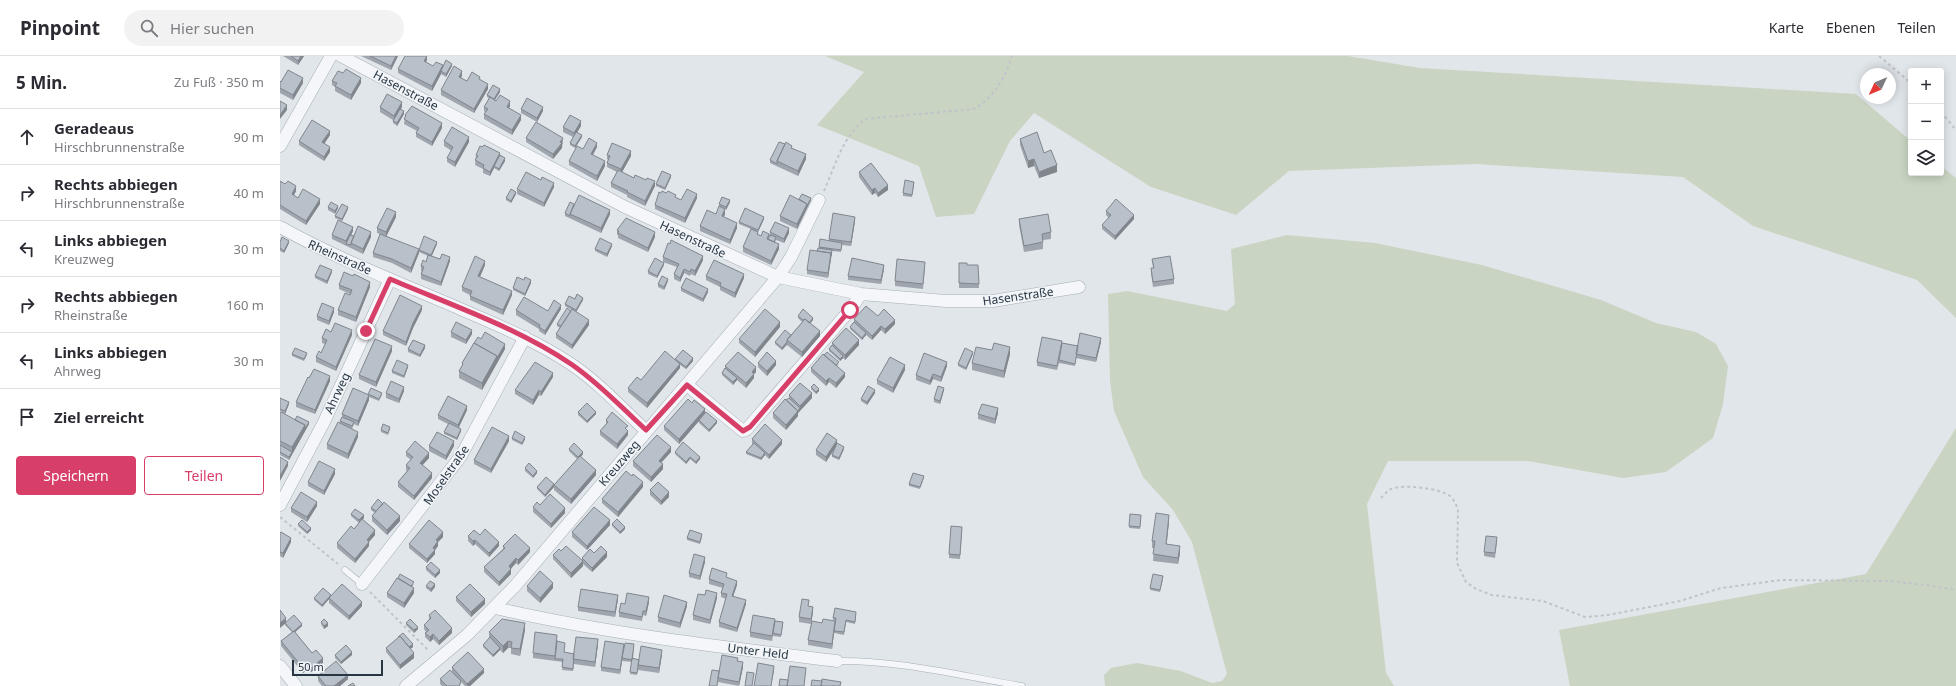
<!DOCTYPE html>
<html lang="de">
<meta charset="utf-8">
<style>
:root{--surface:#fff;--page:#f2f2f3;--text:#2b2b33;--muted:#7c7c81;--line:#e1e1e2;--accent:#d73f69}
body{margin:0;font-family:"Noto Sans",sans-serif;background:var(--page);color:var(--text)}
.controls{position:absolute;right:12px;top:12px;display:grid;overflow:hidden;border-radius:4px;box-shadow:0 2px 10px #0003}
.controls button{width:36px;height:36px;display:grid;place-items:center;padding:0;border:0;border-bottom:1px solid var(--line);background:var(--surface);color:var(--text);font:20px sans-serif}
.compass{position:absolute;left:1580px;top:12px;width:36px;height:36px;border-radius:50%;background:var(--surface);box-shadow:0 2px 10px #0003;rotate:226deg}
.scale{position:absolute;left:12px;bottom:10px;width:91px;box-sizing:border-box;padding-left:4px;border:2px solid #283644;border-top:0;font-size:11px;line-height:14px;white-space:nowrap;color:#283644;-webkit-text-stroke:3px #f1f5f8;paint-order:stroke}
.stop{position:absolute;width:12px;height:12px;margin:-9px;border:3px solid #d73f69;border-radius:50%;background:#fff}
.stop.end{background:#d73f69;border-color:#fff;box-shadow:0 1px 4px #0008}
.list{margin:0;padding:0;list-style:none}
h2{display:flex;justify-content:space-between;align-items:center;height:52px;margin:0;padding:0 16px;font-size:17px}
h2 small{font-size:13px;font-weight:400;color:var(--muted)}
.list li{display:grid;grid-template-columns:26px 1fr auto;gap:12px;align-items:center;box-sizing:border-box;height:56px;padding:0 16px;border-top:1px solid var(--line)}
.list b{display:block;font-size:15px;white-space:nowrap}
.list p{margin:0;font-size:13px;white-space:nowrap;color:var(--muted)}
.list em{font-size:13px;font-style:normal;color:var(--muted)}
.actions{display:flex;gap:8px;padding:12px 16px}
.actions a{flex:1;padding:9px 0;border:1px solid var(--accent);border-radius:4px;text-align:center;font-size:14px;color:var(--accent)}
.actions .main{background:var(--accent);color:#fff}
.icon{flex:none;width:22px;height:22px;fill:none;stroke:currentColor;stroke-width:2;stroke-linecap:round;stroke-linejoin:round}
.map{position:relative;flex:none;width:1676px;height:630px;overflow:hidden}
header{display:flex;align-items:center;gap:24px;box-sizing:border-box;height:56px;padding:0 20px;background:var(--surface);border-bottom:1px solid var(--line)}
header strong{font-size:19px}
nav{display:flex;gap:22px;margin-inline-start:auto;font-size:14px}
.search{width:280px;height:36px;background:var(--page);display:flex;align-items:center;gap:10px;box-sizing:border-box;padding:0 14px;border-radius:22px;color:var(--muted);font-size:15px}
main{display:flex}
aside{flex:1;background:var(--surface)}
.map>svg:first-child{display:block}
.green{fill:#c9d5c2}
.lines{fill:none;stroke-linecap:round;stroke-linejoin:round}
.lane-casing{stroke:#a6aeb6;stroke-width:7}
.street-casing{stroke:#a6aeb6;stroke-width:13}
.path{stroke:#bfc4ca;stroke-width:2;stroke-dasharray:3 3;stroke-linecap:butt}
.lane{stroke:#f4f6f9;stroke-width:6}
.street{stroke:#f4f6f9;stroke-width:12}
.wall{fill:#9ea5ad}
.shaded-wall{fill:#81868d}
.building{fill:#b8c0c9;stroke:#81868d}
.route{stroke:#d73f69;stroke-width:5}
.labels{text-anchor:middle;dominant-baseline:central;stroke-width:3;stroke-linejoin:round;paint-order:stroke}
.street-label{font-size:12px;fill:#283644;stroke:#f1f5f8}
</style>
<header>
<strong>Pinpoint</strong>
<div class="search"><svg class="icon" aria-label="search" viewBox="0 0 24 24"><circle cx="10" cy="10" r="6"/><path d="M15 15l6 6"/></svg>Hier suchen</div>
<nav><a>Karte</a><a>Ebenen</a><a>Teilen</a></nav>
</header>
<main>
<aside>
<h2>5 Min.<small>Zu Fuß · 350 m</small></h2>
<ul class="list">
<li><svg class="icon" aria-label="ahead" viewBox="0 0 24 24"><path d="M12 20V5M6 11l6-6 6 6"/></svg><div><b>Geradeaus</b><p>Hirschbrunnenstraße</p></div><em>90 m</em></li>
<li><svg class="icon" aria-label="right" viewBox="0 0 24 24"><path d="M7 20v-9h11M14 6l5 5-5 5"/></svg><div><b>Rechts abbiegen</b><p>Hirschbrunnenstraße</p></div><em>40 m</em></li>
<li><svg class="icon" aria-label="left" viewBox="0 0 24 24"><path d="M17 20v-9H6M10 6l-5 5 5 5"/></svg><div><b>Links abbiegen</b><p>Kreuzweg</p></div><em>30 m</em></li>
<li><svg class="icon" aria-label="right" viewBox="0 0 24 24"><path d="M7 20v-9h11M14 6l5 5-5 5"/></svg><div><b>Rechts abbiegen</b><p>Rheinstraße</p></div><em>160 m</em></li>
<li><svg class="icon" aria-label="left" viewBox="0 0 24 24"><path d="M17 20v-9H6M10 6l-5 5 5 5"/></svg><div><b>Links abbiegen</b><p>Ahrweg</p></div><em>30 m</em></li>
<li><svg class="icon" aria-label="arrive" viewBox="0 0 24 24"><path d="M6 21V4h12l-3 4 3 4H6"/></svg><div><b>Ziel erreicht</b></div></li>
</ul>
<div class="actions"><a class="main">Speichern</a><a>Teilen</a></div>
</aside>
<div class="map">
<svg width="1676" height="630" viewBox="0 0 1676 630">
<rect width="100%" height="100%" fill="#e1e6eb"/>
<path class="green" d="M545,0H1068L1140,12L1576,38L1631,85V117H1661V110L1676,122V262L1637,224L1473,170L1403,121L1196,108L1009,115L956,159L871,131L754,57L730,85L694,158L656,161L639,110L537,69L584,16Z
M1007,179L1095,187L1202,209L1321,244L1376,267L1416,276L1436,288L1448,310L1443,348L1433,382L1386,416L1343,422L1248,405H1108L1087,448L1106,617L1114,630H825L824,619L831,612L857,607L901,615L932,627L942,625L947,618L912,486L893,454L863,421L834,355L830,325L828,238L847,235L947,255L955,248L951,193Z
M1676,372V630H1290L1279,574L1586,518Z"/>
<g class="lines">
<defs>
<path id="lane" d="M65,514L82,528
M557,605C619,604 681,620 742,630"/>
<path id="street" d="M61,0L345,151L498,221L581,238L666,245H713L799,231
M0,90L51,0
M0,171C59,204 123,228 185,255C222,271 258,286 291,308C319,327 342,352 366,375
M407,329L463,375L466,374L570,254L581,238
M0,449L44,366L110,223
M82,528L181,400L245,281
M215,552C327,578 442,591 557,605
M0,610L16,630
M126,630L187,579L235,530L498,221L511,201L539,144"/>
</defs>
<use href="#lane" class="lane-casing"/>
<use href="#street" class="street-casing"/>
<path class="path" d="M1599,0L1631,27
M1661,56L1676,74
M544,135C555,110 563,80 585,63L694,53C714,41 725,22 732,0
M1101,442C1104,439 1107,435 1111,433C1122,428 1160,432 1170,440C1174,444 1176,448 1178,453L1177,507L1186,526L1196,533L1212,539L1263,545L1305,561L1328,559L1400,545L1441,532L1501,524L1608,525L1645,529L1676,534
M0,461L58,508
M90,536L149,595"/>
<use href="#lane" class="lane"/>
<use href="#street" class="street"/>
</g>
<path class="wall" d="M3,0H24L18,9Z
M81,0H118L111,14Z
M147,0V4L146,6L153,10L163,11L172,10L166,21L161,18L152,35L118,17V13Z
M63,17L81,27L71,44L55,35V31L52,29V25Z
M182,20L181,22L187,25L200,24L208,33L194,57L161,39V34Z
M0,25L23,27L13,44L0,37Z
M220,36L215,44L230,50L229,52L241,64L232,79L204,63V58L206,57L204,55V51L209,42L207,41V39Z
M100,51H122L121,53L124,58L117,70L113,67V64L100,56Z
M241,53L263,55L257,66L241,57Z
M125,59L162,72L152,90L136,81V77L137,75L124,68Z
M301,70L297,76L302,81L295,92L290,89V87L293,81L283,76V71Z
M50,79L44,88L50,96L44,105L19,89V85Z
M246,82L283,87L282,88V92L273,103L246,86Z
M740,83L764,97L777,116L759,122L754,110L748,112L740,89Z
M164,85L189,86L175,111L167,106V102L172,95L164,90Z
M317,91L313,99L325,110L317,125L289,109V105L303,93Z
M512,92L526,103L518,120L490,107V104Z
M196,99H220L225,105L219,115L214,112L210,120L203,117V113L195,109Z
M327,99L351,100L342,116L354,122L375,130L365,150L347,141V139L331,131V127L337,116L327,111V107L328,104L327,103Z
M579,116L608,134L598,141L595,137L592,139L579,121Z
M391,121L385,134L376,130V128Z
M0,125L16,135L14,139L18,142L40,148L26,169L0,153Z
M634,128L632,141L623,140V137Z
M274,131L264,151L237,138V133Z
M236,138L231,147L226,144V142Z
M396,142L401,144L417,142L405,167L375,153V149Z
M519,143L531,144L517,173L500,165V160Z
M450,146L446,154L445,153V158L444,161L457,172L450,188L420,175V170L436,158L439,150V148Z
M294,148L330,158L321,177L285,160V157Z
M48,151L58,152L55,158L48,154Z
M68,153L62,165L55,162V160Z
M826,155L854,163L835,184L822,173V169L829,162L826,159Z
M116,161L106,180L139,197L131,217L112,207L93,201V197L100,178L97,177V172Z
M484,163L478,176V178L481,180H489L490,176L509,177L504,187L496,184L495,186L499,193L491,209L463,196V191L471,173L459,168V166Z
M739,163L771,176V183L763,184V193L744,196L739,169Z
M575,165L571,190L562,189L561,196L552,195L548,222L527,218V214L539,192V191L549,185V183Z
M337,174L375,181L368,196L338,182V179H337Z
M73,175L71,179L74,180L91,181L83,198L52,183V179Z
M0,186L9,187L4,197L0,195Z
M157,188L152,200L160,203L170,205L161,230L141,223V218L142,215H141V210L146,206L148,200L139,196V194Z
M332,190L327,201L315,195V193Z
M383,201L423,204L415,220L411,218L410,220L404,217L400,226L394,223V218L397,211L383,206Z
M872,203L894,223V228L873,231L871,217V212H873Z
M679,207L687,209H698L699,232H679Z
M205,209L200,221L232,239L223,259L190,244V239L182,235V231Z
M384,209L377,222L368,218V215Z
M645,211L643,233L615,230V225Z
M604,213L601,228L568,224V220Z
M52,216L47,228L35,222V220Z
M73,220L90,231L76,266L58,259V254L70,238L59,233V229Z
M426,220L464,222L455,242L440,234V231L426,224Z
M244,224L251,227L245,240L233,234V232Z
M388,225L384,234L378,231V228Z
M401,232L428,236L423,246L401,235Z
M295,243L303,244L296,256L309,269L292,293L276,282V278L280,272L277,270V268L292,254L285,250V248Z
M281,253L265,279L259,275V273L236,259V254L268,255Z
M142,254L133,272L126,290L103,279V275Z
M54,256L49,269L37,264V260Z
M518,260L533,264L530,267L540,280L522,301L507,289L502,294L495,288V286L511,279L522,266L518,262Z
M598,260L615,268L605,278L601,274L592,284L586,279L582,284L570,273V271L574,266V263Z
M500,271L475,301L459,287V283Z
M51,276L72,279L56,315L36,306V301L41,297L45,288L42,287V282Z
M171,276L192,278L186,288L171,281Z
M201,283L225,293L202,334L179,322V315L182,310V307L194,287Z
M821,286L816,306L796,302L795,310L779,307L777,314L757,310V306L782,287L798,290Z
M552,287L579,289L565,304L563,302L560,305L549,295V293L552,289Z
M145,292L140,301L128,296V293Z
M712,294L730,298L724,322L692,314V307Z
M112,295L96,331L79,323V319Z
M12,298L27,299L24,305L12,300Z
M693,298L686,314L678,310V308Z
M395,303L413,305L406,313L400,309V312L367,352L348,336V332L395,304Z
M478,307L496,309L487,320L478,311Z
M559,308L557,310L565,321L556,332L549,326L546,330L531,316V312Z
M445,310L476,316L474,318V322L466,332L457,324L453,329L442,319V317L445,312Z
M667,310L661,326L653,323L650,329L636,324V319Z
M128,311L124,322L112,317V315Z
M625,314L613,337L597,328V324Z
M273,321L261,340L259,339L253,349L235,338V334Z
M29,322L50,325L35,358L16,351V346Z
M531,331L539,335L536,338L531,333Z
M664,334L660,348L654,346V343Z
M124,335L119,347L106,342V337Z
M595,337L587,349L581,345V343Z
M88,339H102L99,345L89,341V344L78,370L74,368L72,373L63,369L78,381L68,403L47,393V388L60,367V365L62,361V358Z
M509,339L532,342L518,357V360L506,374L493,362V357L509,342Z
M0,342L9,348L5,358L0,355Z
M187,354L179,371L181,375L177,384L164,378V376L168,368L158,363V359Z
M298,356L316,358L307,367L298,359Z
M0,357L15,364L29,368L9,404L0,399Z
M718,357L715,368L698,363V358Z
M425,358L437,367L429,376L419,367V365L399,388L384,374V370Z
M326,364L348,379L337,393L320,379V375L326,368Z
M110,373L108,379L101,376V374Z
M232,382L245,383L242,389L232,384Z
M472,383L502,388L489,403L485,399L481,404L466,398V396L473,388H472Z
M229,385L211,417L194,408V404Z
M557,388L564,393L559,404L552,401V399L555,391L546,406L536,399V394Z
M149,390H174L166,404L149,395Z
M289,393L303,398L301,401L316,419L291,448L274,434V431L265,441L257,433V431L274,429L297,403L289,395Z
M126,396L149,402L142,409L152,422L134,444L118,431V426L127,415L126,414V409L131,404L126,400Z
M391,396L381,407L383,413L371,426L353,410V405Z
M395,396L420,403L416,408L410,403L406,408L395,398Z
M245,412L257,417L253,422L245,415Z
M55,418L44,439L28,430V426Z
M644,422L640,433L629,430V428Z
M363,431L338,461L322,447V443Z
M370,434L389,441L381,449L370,439Z
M103,448L120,465L107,479L92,465V460L95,457L91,454V452Z
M260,449L285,457L271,472L253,456V451Z
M37,450L27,466L11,456V452Z
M71,458L84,462L79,467L71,460Z
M861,459L860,473L849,472V470Z
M889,466L886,488L900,497L898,508L873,505L874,492H872V485Z
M18,468L31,474L27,478L18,470Z
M332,468L345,473L340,478L332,470Z
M330,469L307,494L292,481V476Z
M74,473L95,479L89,486V490L75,507L57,492V487Z
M682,476L680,503L669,502V498Z
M0,477L11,486L3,502L0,500Z
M200,479L219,490L209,501L195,488L193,490L188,485V480Z
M163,481L158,486V490L155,494V498L147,507L129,492V488Z
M422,481L420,488L407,484V482Z
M1217,486L1215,502L1204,500V496Z
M223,490L250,496L238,509L236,507L231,512V518L219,530L204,516V511L223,493Z
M281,495L302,504V502L314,497L327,501L312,516L303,508V510L291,522L273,503V499Z
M425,506L420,524L409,521V517Z
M146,511L160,517L155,522L146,514Z
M447,522L457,529L453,540L466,548L457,576L439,571V566L446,543L441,541V537L443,532L429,528V523Z
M883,523L880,536L870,534V532Z
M134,528L132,531L134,537L124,552L107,541V537Z
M146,530L155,531L151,536L146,532Z
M247,530L273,532L260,547L247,535Z
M51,540L82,550L69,564L49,547V543L42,551L34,544V542Z
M176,541L205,548L191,561L176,545Z
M437,542L430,568L413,564V559Z
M338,543L335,561L298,555V551Z
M369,546L366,560L363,559L362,565L339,561V556L345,548Z
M407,550L400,572L378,566V561Z
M529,550L533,556L531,568L519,566V561Z
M576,558L575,568L566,566L564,579L554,577L552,593L528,589V584L542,567L555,568L556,565L553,564V562Z
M149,559L172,577L159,589L153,583L150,586L145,581V577L146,576L144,573V569L149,563Z
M495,565L503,569L501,581L493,580L492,585L470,581V576Z
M6,566L22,570L15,576L32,597L43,607L31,616L28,613L23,617L1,590V585L12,576L5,569V567Z
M41,566L48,570L44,573L41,568Z
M126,567L138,573L134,577L126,569Z
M245,574L240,600L231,598V592H228L223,597L220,594L213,601L203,591V589L209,583V576Z
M118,581L133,591L130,593L134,602L120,613L106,596V592L118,582Z
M277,585L284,596L294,598L318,588L315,611L294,608L293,615L282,614L283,606L253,602V597Z
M354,591L353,602L359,604L382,598L379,617L358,614L357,619L350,618L352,606L342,605L340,618L321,615V611Z
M55,599H72L61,608L55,602Z
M458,605L463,611L459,630L438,626L429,630L439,615Z
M172,611L204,617L190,630H185L181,626L180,630H162L160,628V623L172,615Z
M38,620L68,623L60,630H42L38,625Z"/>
<path class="shaded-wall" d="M21,0H24L18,9V5Z
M116,0H118L111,14V10Z
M147,0V4L144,10V5Z
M172,8V10L166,21V18Z
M163,9V14L161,15V18L152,35V30Z
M182,15V20L179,25V21Z
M23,22V27L13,44V39Z
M81,22V27L71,44V39Z
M208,28V33L194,57V53Z
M220,33V36L214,45V43Z
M230,45V50L227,56V51Z
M122,46V51L114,64V60Z
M7,49V54L0,63V59Z
M263,51V55L257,66V62Z
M124,55V58L117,70V67Z
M241,59V64L232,79V74Z
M301,65V70L294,82V77Z
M162,67V72L152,90V86Z
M50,75V79L42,91V86Z
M302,79V81L295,92V90Z
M189,81V86L175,111V106Z
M283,82L282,92L273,103V98Z
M317,87V91L311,102V98Z
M50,91V96L44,105V101Z
M351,95V100L341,118V113Z
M220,97V102L214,110V112L210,120V116Z
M526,98V103L518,120V115Z
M225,102V105L219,115V113Z
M754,103V110L748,112V105Z
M325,105V110L317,125V120Z
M777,109V116L759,122V116Z
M391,119V121L385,134V132Z
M375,125V130L365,150V145Z
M274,127V131L264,151V147Z
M608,129V134L598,141V137Z
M16,130V135L12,143V138Z
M595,132V137L592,139V134Z
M236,136V138L231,147V145Z
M417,138V142L405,167V162Z
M531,142V144L517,173V168L527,148Z
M40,143V148L26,169V165Z
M450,144V146L446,154V151Z
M58,150V152L55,158V155Z
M68,151V153L62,165V163Z
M445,153V158L442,165V160Z
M330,154V158L321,177V172Z
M116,156V161L106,181V176Z
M854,159V163L835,184V180Z
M484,161V163L478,176V174Z
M575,161V165L571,190V186Z
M457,167V172L450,188V184Z
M73,171V175L67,188H66V185Z
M509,172V177L504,187V183Z
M91,176V181L83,198V193Z
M375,176V181L368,196V192Z
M9,185V187L4,197V195Z
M157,186V188L151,201V199Z
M332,188V190L327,201V198Z
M499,188V193L491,209V205Z
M139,193V197L131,217V212Z
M552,194V197L548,222V217Z
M423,200V204L415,220V215Z
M170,201V205L161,230V226Z
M205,205V209L198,225V220Z
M384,207V209L377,222V220Z
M604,209V213L601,228V224Z
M404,213V217L400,226V222Z
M52,214V216L47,228V225Z
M464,218V222L455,242V237Z
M388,223V225L384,234V231Z
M251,224V227L245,240V238Z
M90,226V231L76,266V261Z
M428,233V236L423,246V243Z
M232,235V239L223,259V254Z
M303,242V244L296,256V254Z
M281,249V253L265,279V275Z
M142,250V254L133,272L126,290V286L133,267Z
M54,252V256L49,269V265Z
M533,262V264L528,270V268Z
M309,264V269L292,293V289Z
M615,264V268L605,278V273Z
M500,266V271L475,301V296Z
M601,270V274L592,284V280Z
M72,274V279L56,315V311Z
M192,274V278L186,288V284Z
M540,275V280L522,301V296Z
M586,277V279L582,284V282Z
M821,282V286L816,306V302Z
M579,284V289L565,304V299Z
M507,286V288L502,294V292Z
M225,288V293L202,334V327L217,300Z
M145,289V292L140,301V299Z
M112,290V295L96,331V326Z
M730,291V298L724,322V315Z
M693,296V298L686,314V312Z
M563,300V302L560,305V303Z
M413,302V305L406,313V311Z
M496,305V309L487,320V315Z
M667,306V310L661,326V321Z
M400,308V312L367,352V347Z
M128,309V311L124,322V320Z
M625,309V314L613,337V332Z
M476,311V316L474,318V322L466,332V327L472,316Z
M273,317V321L261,340V336Z
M565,317V321L556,332V327Z
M653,318V323L650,329V325Z
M50,320V325L35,358V354Z
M457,322V324L453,329V326Z
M549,322V326L546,330V325Z
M124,331V335L119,347V343Z
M664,332V334L660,348V345Z
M539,333V335L536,338V336Z
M259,334V339L253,349V344Z
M595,334V337L587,349V346Z
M532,337V342L518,357V360L506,374V369L520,352V350Z
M89,339V344L78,370V365Z
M9,346V348L5,358V355Z
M187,350V354L178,373V369Z
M718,352V357L715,368V363Z
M425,353V358L399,388V383Z
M316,356V358L307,367V365Z
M437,365V367L429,376V374Z
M29,366V368L9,404V401L12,396V391L25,369Z
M181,373V375L177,384V382Z
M348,375V379L337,393V388Z
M78,376V381L68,403V398Z
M229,380V385L211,417V413Z
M245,381V383L242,389V387Z
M502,384V388L489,403V399Z
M557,384V389L546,406V401Z
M174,385V390L166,404V400Z
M391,391V396L379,409V405Z
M564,391V393L559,404V402Z
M303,396V398L298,404V401Z
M149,397V402L140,412V407Z
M485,397V399L481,404V402Z
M410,401V403L406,408V406Z
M420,401V403L416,408V406Z
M8,406V410L0,425V420Z
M383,408V413L371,426V421Z
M55,413V418L44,439V435Z
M316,414V419L291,448V443Z
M257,415V417L253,422V420Z
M152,417V422L134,444V440Z
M363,426V431L338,461V456Z
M274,428V431L265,441V439Z
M389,436V441L381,449V445Z
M37,446V450L27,466V461Z
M285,452V457L271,472V468Z
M84,459V462L79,467V464Z
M889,459V466L886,495V488Z
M120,460V465L107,479V474Z
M330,464V469L307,494V490Z
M345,471V473L340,478V476Z
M31,472V474L27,478V476Z
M95,474V479L87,488V484Z
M163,476V481L158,486V490L155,494V498L147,507V503L156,484Z
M11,482V486L3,502V497Z
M195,484V488L193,490V485Z
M89,486V490L75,507V503Z
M219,486V490L209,501V497Z
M900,490V497L898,508V502Z
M250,492V496L238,509V504Z
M327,496V501L312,516V512Z
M425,501V506L420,524V520Z
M236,502V507L229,515V510Z
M303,505V510L291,522V517Z
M231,513V518L219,530V526Z
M160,514V517L155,522V519Z
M457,525V529L452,544V540Z
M273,527V532L260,547V542Z
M155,528V531L151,536V533Z
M134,532V537L124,552V547Z
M437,537V542L430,568V564Z
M51,539V541L42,551V549Z
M338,539V543L335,561V556Z
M369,541V546L366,560V555Z
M205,543V548L191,561V556Z
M466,544V548L457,576V572Z
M82,546V550L69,564V560Z
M407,546V550L400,572V567Z
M533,551V556L531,568V563Z
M6,562V567L0,572V567Z
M555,565L554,577L552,593V588Z
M48,567V570L44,573V570Z
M245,567V574L240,600V593Z
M22,568V570L13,578V576Z
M138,571V573L134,577V574Z
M172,572V577L159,589V585Z
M153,578V583L150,586V581Z
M318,583V588L315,611V606Z
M228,585V592L223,597V590Z
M133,588V591L128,595V592Z
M344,588L342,605L340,618V614Z
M220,592V594L213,601V599Z
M382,594V598L379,617V612Z
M72,596V599L61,608V606Z
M134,597V602L120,613V609Z
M43,602V607L31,616V612Z
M463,606V611L459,630V626Z
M28,608V613L23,617V612Z
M494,610V615L491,630Z
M204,613V617L190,630H187V628Z
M68,619V623L60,630H54Z"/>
<path class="building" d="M11,0H21L18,5Z
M90,0H116L111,10Z
M125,0H147L144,5L153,10L156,6L163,9L152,30L118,13Z
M166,4L172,8L166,18L161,15Z
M174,10L182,15L179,21L187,25L192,16L200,21L199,23L208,28L194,53L161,34Z
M66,13L81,22L71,39L55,30L57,27L52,25L58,15L63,17Z
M8,14L23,22L13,39L0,32V25L1,26Z
M213,29L220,33L214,43L207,39Z
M107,38L122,46L114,60L100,51Z
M220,39L230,45L227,51L241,59L232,74L204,58L208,53L204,51L210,41L216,45Z
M247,42L263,51L257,62L241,53Z
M0,45L7,49L0,59Z
M132,50L162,67L152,86L136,77L139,72L124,63L126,60L125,59Z
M120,53L124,55L117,67L113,65Z
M290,59L301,65L294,77L283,71Z
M32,64L50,75L42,86L50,91L44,101L19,85Z
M256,66L283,82L280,86L282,87L273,98L246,82Z
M172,71L189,81L175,106L167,102L173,91L164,85Z
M296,76L302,79L295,90L290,87Z
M757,76L764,97L771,94L777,109L759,116L754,103L748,105L740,83Z
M309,82L317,87L311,98L325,105L317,120L289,105L297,90L303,93Z
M499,86L505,88L497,105V108L490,104Z
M506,86L512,90L511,92L526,98L518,115L497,105Z
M332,87L351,95L341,113L327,107L330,100L327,99Z
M204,89L220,97L210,116L203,112L204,109L195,104L198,100L196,99L200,90L202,91Z
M220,99L225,102L219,113L214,110Z
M591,107L608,129L598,137L595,132L592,134L579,116Z
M338,114L354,122L355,119L366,124L367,122L375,125L365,145L347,136L348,135L331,127Z
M382,115L391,119L385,132L376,128Z
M246,116L261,124L262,121L274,127L264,147L237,133Z
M625,124L634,126L632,139L623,137Z
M0,125L5,128L8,125L16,130L12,138L18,142L23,133L40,143L26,165L0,149Z
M231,133L236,136L231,145L226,142Z
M407,133L417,138L405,162L375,149L379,136L381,137L382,135L386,137L388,135L396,139L395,141L401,144Z
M522,138L531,142L527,150V148L519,143Z
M299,139L330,154L321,172L290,158Z
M510,139L527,148L517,168L500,160Z
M442,141L450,144L446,151L439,148Z
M836,143L854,159L835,180L822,169L831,159L826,155Z
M51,146L58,150L55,155L48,151Z
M290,146L294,148L290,158V160L285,157Z
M62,148L68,151L62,163L55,160Z
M439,150L445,153L442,160L457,167L450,184L420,170L427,154L436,158Z
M107,152L116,156L106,176L97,172Z
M465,152L484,161L478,174L459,166Z
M553,157L575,161L571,186L549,183Z
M768,158L771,176L762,178L763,186L744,190L739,163Z
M346,162L375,176L368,192L338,177L339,175L337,174Z
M58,164L73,171L66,185L52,179Z
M495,166L509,172L504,183L490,176Z
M78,170L91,176L83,193L71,187Z
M471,173L478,176L477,178L481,180L483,175L489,178L487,183L499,188L491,205L463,191Z
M100,178L139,193L131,212L112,203L93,197Z
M70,179L74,180L71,187V189L66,188Z
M490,179L496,181L494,186L488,183Z
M144,180L157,186L151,199L139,194Z
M2,181L9,185L4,195L0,192V186Z
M320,182L332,188L327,198L315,193Z
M540,183L562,187L561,194L539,191Z
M391,184L423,200L415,215L411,213L410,216L404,213L400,222L394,218L399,208L383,201L388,187L390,188Z
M538,192L552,194L551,200V197L537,195Z
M530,194L551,197L548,217L527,214Z
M162,198L170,201L161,226L141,218L144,211L141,210L143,204L146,206L148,199L160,203Z
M195,200L205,205L198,220L232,235L223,254L190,240L192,235L182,231Z
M890,200L894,223L873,226L871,212H874L872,203Z
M375,202L384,207L377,220L368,215Z
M572,202L604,209L601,224L568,220Z
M617,203L645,206L643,228L615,225Z
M434,204L464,218L455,237L440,230L441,227L426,220Z
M679,207H687V209H698L699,228L679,227Z
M40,209L52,214L47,225L35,220Z
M64,216L73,220L74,218L90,226L76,261L58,254L65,237L70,239L72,234L59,229Z
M382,220L388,223L384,231L378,228Z
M237,221L244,224L245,221L251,224L245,238L233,232Z
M406,222L428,233L423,243L401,232Z
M297,238L303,242L296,254L285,248L289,240L295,243Z
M120,239L142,250L133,267L126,286L103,275Z
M244,241L268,255L274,244L281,249L265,275L259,271L260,269L236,254Z
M42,247L54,252L49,265L37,260Z
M586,250L598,260L604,253L615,264L605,273L601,270L592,280L574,263Z
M287,252L291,255L281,270L277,268Z
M292,253L309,264L292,289L276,278Z
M485,253L500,266L475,296L459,283Z
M523,253L533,262L529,267L525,263L523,264L518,260Z
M525,263L540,275L522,296L507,284Z
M176,266L192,274L186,284L171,276Z
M574,266L586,277L582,282L570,271Z
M55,267L72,274L56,311L36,301L39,295L41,297L47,284L42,282L46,273L51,276Z
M566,272L579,284L565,299L552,287Z
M505,274L511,279L507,284V286L502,292L495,286Z
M205,276L225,288L217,302V300L194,287L198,281L201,283Z
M800,277L821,282L816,302L796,298Z
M762,281L782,285L777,310L757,306Z
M95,283L112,290L96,326L79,319Z
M133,284L145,289L140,299L128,293Z
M194,287L217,300L202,327L179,315L183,308L182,307Z
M714,287L730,291L724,315L692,307L696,291L712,294Z
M782,287L798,290L795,308L779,304Z
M552,289L563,300L560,303L549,293Z
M15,292L27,297L24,303L12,298Z
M685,292L693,296L686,312L678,308Z
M403,294L413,302L406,311L395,303Z
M385,295L400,308L367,347L348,332L357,321L361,324Z
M458,296L476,311L472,316L474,318L466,327L445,310Z
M487,296L496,305L487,315L478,307Z
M547,296L559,306L556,309L544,299Z
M644,297L667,306L661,321L653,318L650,325L636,319Z
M543,298L565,317L556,327L549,322L546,325L531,312Z
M610,301L625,309L613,332L597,324Z
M117,304L128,309L124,320L112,315Z
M255,306L273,317L261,336L259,334L253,344L235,334Z
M445,312L457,322L453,326L442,317Z
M34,313L50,320L35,354L16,346L28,321L29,322Z
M111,325L124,331L119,343L106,337Z
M520,327L532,337L520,350L509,339Z
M534,328L539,333L536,336L531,331Z
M588,330L595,334L587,346L581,343Z
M658,330L664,332L660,345L654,343Z
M73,332L89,339L78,365L62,358Z
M91,332L102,337L99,343L88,338Z
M168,340L187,350L178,369L158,359Z
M0,342L9,346L5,355L0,353Z
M509,342L520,352L518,355L506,344Z
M408,343L412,347L414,344L425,353L399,383L384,370Z
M505,343L518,355L506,369L493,357Z
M307,347L316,356L307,365L298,356Z
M702,348L718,352L715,363L698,358Z
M1,356L25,369L12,391L0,385V357Z
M332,356L348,370L345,372L348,375L337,388L320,375L328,366L326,364Z
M426,356L437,365L429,374L419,364Z
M17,360L29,366L25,373V369L15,364Z
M62,361L74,366L72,370L60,365Z
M58,366L78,376L68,398L47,388Z
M169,367L181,373L177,382L164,376Z
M103,368L110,371L108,377L101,374Z
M485,368L502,384L489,399L472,383Z
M212,371L229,380L211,413L194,404Z
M235,375L245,381L242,387L232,382Z
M157,376L174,385L166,400L149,390Z
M547,377L557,384L546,401L536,394Z
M377,379L391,391L379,405L383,408L371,421L353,405Z
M135,385L149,397L140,407L152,417L134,440L118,426L130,412L126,409L133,401L126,396Z
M403,386L420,401L416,406L410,401L406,406L395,396Z
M294,387L303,396L298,401L289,393Z
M474,387L485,397L481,402L466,396Z
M557,387L564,391L559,402L552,399Z
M0,389L12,396L9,401L0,396Z
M300,400L316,414L291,443L274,429Z
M0,401L8,406L0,420Z
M39,405L55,413L44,435L28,426Z
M249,407L257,415L253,420L245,412Z
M346,415L352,420L353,418L363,426L338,456L322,443Z
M633,417L644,420L640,431L629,428Z
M266,421L274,428L265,439L257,431Z
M378,426L389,436L381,445L370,434Z
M21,436L37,446L27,461L11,452Z
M270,438L285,452L271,468L253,451L257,446L260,449Z
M98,443L103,448L96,455L91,452Z
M104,446L120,460L107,474L92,460Z
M314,451L330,464L307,490L292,476Z
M75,453L84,459L79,464L71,458Z
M876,457L889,459L886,488L900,490L898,502L873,498L875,485H872Z
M850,458L861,459L860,471L849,470Z
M82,463L95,474L87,484L89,486L75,503L57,487L71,470L74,473Z
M337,463L345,471L340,476L332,468Z
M22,464L31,472L27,476L18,468Z
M149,464L163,476L156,484L158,485L153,492L155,494L147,503L129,488Z
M671,470L682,471L680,499L669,498Z
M205,473L219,486L209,497L195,484L193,485L188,480L194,474L200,479Z
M410,474L422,478L420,486L407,482Z
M1,476L11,482L3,497L0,496V477Z
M235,478L250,492L238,504L236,502L229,510L231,513L219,526L204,511L225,492L223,490Z
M1206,480L1217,481L1215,497L1204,496Z
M286,490L303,505L291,517L273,499L279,493L281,495Z
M321,490L327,496L312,512L302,502L310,493L314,497Z
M414,498L425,501L420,520L409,517Z
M151,506L160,514L155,519L146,511Z
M432,512L447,517L446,521L457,525L452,540L466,544L457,572L439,566L447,538L441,537L444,528L429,523Z
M260,515L273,527L260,542L247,530Z
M120,518L134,526L131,530L118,522Z
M873,518L883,520L880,534L870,532Z
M117,522L134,532L124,547L107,537Z
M150,525L155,528L151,533L146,530Z
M62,528L82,546L69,560L49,542Z
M190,528L205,543L191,556L176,541Z
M43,532L51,539L42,549L34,542Z
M301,533L338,539L335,556L298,551Z
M426,534L437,537L430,564L413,559L418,538L425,539Z
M347,537L369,541L366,555H363L362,561L339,556L341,547L345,548Z
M384,539L407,546L400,567L378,561Z
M522,543L529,544L528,550L533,551L531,563L519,561Z
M555,552L576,556L575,566L566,564L564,576L554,575L556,562H553Z
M0,554L6,562L0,567Z
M155,554L172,572L159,585L153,578L150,581L145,577L149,574L144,569L151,562L149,559Z
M14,559L22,568L13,576L5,567Z
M473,559L495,563L492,580L470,576Z
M44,563L48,567L44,570L41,566Z
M130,563L138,571L134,574L126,567Z
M222,563L245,567L240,593L231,592L232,586L228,585L223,590L209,576Z
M543,563L555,565L552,588L528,584L532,565L542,567Z
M495,565L503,566L501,579L493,577Z
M14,575L32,597L36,594L43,602L31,612L28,608L23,612L1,585Z
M255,576L277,579L275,600L253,597Z
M123,577L133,588L129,591L120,580L119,581H118Z
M120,580L134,597L120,609L106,592Z
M210,581L220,592L213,599L203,589Z
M296,581L318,583L315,606L293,603Z
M277,585L285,587L284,596L294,598L293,613L282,611L283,603H275Z
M325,585L344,588L340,614L321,611Z
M345,587L354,588L352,604L342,602Z
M66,589L72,596L61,606L55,599Z
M361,590L382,594L379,612L358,609Z
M188,596L204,613L187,628L172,611Z
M442,599L458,602L457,605L463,606L459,626L438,622Z
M352,602L359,604L357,617L350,616Z
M56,605L68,619L54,630H46L38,620Z
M478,607L494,610L491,630H474Z
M510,610L526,612L524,630H507Z
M170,614L181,625L179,630H167L160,623Z
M432,614L439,615L437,630H429Z
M467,616L474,617L472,630H465Z
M500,623L508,624L507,630H499Z
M542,623L561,626L560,630H541Z
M532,624L542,625L541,630H531Z
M73,627L75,630H68Z"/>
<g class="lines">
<path class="route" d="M86,275L110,223C171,249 236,271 291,308C319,327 342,352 366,374L407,329L463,375L470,371L570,254"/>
</g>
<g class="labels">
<g class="street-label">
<text transform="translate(126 34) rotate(28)">Hasenstraße</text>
<text transform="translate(413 183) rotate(25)">Hasenstraße</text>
<text transform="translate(60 201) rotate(24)">Rheinstraße</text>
<text transform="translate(738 240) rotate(-8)">Hasenstraße</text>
<text transform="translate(57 337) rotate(-65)">Ahrweg</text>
<text transform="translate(339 407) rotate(-50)">Kreuzweg</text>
<text transform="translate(166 419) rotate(-55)">Moselstraße</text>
<text transform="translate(478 595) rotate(7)">Unter Held</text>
</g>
</g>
</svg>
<div class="controls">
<button>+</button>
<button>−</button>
<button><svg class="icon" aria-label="layers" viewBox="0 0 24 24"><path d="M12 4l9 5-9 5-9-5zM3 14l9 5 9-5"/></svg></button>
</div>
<svg class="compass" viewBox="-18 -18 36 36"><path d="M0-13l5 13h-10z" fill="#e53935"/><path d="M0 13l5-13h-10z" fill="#7c7c81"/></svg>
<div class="scale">50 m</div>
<div class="stop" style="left:570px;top:254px"></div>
<div class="stop end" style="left:86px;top:275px"></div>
</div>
</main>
